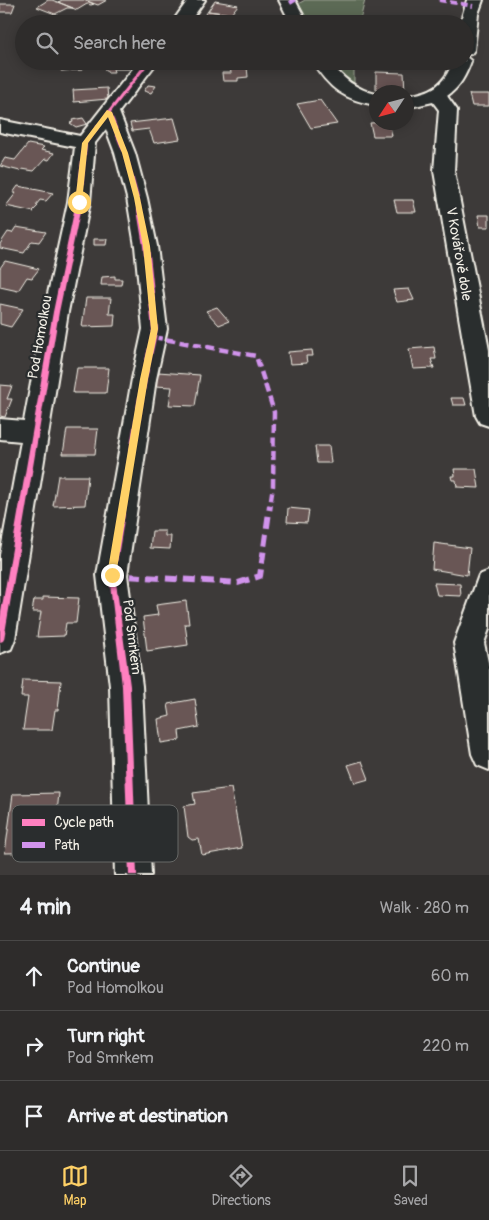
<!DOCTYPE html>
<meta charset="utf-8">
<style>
:root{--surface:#2e2c2b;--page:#3a3837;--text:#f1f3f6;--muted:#a7a7a9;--line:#494847;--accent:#ffd166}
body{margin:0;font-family:Pangolin,sans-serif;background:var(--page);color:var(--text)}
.compass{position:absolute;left:369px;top:85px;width:45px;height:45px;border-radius:50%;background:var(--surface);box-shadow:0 2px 12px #0003;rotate:234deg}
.stop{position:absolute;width:15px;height:15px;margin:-11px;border:4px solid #ffd166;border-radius:50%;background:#fff}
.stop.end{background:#ffd166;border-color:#fff;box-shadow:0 1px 5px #0008}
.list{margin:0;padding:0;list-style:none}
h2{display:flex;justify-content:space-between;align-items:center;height:65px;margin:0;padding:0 20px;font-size:21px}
h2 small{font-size:16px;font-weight:400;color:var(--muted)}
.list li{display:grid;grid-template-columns:32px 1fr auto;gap:15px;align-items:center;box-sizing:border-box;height:70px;padding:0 20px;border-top:1px solid var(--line)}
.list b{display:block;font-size:19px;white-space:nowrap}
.list p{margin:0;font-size:16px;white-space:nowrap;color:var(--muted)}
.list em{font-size:16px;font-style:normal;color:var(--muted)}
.icon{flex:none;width:28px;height:28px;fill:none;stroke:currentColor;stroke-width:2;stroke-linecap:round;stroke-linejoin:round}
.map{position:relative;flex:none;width:489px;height:875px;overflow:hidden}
.search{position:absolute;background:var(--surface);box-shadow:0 2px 12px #0003;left:15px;right:15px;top:15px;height:55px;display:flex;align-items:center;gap:12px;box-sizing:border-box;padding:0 18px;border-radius:28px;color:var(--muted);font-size:19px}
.sheet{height:275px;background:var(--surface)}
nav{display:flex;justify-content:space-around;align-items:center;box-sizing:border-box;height:70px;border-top:1px solid var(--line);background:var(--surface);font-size:14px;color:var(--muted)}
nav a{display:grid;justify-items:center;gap:2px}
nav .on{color:var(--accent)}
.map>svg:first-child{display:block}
.green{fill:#5c6b54;stroke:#a8ae9e}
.building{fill:#695754;stroke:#f4f1e8}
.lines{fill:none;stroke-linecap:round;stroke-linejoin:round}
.minor-casing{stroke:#f4f1e8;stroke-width:4}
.minor{fill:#2a2d2e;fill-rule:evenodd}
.quiet-far2{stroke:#d193ec;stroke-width:4;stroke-dasharray:7 4;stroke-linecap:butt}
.quiet-far1{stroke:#d193ec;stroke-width:4.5;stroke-dasharray:9 4.5;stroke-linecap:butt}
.quiet{stroke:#d193ec;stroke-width:6;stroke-dasharray:12 6;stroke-linecap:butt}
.cycleway-casing{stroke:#2a2d2e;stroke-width:3}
.cycleway{fill:#ff80c0;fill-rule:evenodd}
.route{fill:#ffd166}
.labels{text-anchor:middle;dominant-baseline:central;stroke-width:4.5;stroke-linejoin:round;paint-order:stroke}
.street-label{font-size:14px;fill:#f4f1e8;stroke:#2a2d2e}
.key{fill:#2a2d2e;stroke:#676866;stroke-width:1}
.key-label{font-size:14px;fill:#f4f1e8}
</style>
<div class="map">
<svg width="489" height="875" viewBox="0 0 489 875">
<rect width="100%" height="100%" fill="#3d3a39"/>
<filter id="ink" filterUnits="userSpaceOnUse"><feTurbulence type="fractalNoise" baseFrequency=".02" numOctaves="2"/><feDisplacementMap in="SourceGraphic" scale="10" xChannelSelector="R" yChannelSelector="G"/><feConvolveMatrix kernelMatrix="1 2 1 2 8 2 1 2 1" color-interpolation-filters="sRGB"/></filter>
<g filter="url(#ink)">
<path class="green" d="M305,0H365L359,24H310L298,4Z
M329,61H354V86L333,70Z"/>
<path class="building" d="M48,0H52L73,8H67L55,14L37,7Z
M62,0H84L94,4L91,5L87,4L77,10L58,2Z
M84,0H107L98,5Z
M215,1L238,5L231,14L208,11Z
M0,4H15L12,12H0Z
M208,11L231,14L225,24L202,20Z
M61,61H82V70L61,71Z
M104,61H129V69H113L114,72H107V70H105Z
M234,61H241L242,67H247L248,77L238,78V81H223L222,73H231L230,67H234Z
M376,72L404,73L405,92L376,90Z
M148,85L156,86L151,93L144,91Z
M107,88L108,99L74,102L73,90Z
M469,94H489V106H472Z
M320,100L337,124L311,128L297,104Z
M83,118L87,124L76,127L70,123L73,122L72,120Z
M174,118L180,139L154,143L149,129L132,131L130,123Z
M389,122L392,136H373L370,123Z
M28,144L44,147L41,150L54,153L49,160L45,159L34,171L22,169L20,171L0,166L5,158L15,160Z
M18,186L53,193L46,201L40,200L36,205L38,206L33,211L34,212L6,206L16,193H13Z
M394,200H413L416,212H397Z
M478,215H489V227H480Z
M16,227L46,232L39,242L32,241L24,253L0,248V244L8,232L12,233Z
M94,239H107L106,245H94Z
M5,261L39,269L32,278L27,277L18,291L0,287V268Z
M115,276V279H122L121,285H101L102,277Z
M409,289L414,300L397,302L393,290Z
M86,298H111L109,314H115L114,326L82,327Z
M0,304L23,309L11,327L0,324Z
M217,307L229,321L219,325L206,311Z
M434,347L436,359H431L434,368L413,369L409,349Z
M312,350L313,356H306L307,363L290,364L288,352Z
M77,368H109L106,393H73Z
M158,372L200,375L195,406L169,405L172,387L155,386Z
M0,385L12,386L7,399H12L5,417L0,416Z
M451,398H464L466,405H453Z
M67,429H98L95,454H63Z
M315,446H329L331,463H317Z
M454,469H476L479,488L457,487L456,480H452L451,476H455Z
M58,476H88L85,505L53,506Z
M288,508L309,510L307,523L287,522Z
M152,531H165V536H171L170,549L150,548Z
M434,543L470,548L467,575L432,569Z
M434,583L460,584L461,596L437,595Z
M43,597L79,598L76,623H66L64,636L37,637L41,612H32L34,600H43Z
M186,601L189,624H185L188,645L147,651L143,617L158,615L156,605Z
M23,680L61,681L58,710H55L52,730H23L28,697H21Z
M195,699L199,727L179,731L180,740L161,743L158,719L170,716L168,704Z
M362,761L369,779L355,783L348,765Z
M231,788L242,848L202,855L199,839L192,840L188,837L184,806L195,804L193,793Z
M59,793L53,852L5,853L13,794Z"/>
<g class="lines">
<defs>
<path id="minor" d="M188,0H205L188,24H171Z
M279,0H295L308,24H291Z
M467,0H483L478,14L474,50L471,54L465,55V24H460Z
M465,56L471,61C466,75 460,87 447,96L457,110L454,171L489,350V426L480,423L476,416L434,171L439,110L433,102L406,108V96C432,92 444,86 453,61H465Z
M139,61H158L119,112L135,153L147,198L157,246L167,329L156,379L127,575L142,686L151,875H115L110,686L97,575L132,379L143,329L135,246L127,198L115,153L106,129L95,143L90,202L68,312L15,639L11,649L0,653V555L21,441L0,439V419L24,421L44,312L68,202L75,147L0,132V120L80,136Z
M312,61H330C342,79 356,89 376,94V105C345,100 329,89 312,61Z
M489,571V629L484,643L489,667V770L477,765L472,754L454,643L479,575Z"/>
</defs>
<use href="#minor" class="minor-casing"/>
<use href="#minor" class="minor"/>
<path class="quiet-far2" d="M439,0L473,6
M290,3L295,0"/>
<path class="quiet-far1" d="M153,337L256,356L274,412L273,486L270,506"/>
<path class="quiet" d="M112,575L238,583L260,576L270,505"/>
<defs>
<path id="cycleway" d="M147,61H151L111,112L127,153L139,198L149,246L158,329L147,379L115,575L130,686L137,875H129L122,686L109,575L141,379L152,329L143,246L135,198L123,153L108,116L87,143L82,202L59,312L4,639L3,641L0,642V618L53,312L76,202L83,143Z"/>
</defs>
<use href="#cycleway" class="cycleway-casing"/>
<use href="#cycleway" class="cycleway"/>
</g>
</g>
<path class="route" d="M107,110L112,112L128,153L140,198L150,246L158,329L148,379L116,575L112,579L107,575L140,379L151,329L143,246L134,198L122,153L108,117L88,143L82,202L79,204L75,202L82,143Z"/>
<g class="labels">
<g class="street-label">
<text transform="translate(459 254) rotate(80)">V Kovářově dole</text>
<text transform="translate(40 337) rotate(-80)">Pod Homolkou</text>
<text transform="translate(132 637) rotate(83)">Pod Smrkem</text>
</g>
</g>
<rect x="12" y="805" width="166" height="57" rx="8" class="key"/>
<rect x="22" y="819" width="23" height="7" fill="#ff80c0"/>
<rect x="22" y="842" width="23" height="6" fill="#d193ec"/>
<g class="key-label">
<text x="54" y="827">Cycle path</text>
<text x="54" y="850">Path</text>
</g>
</svg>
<svg class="compass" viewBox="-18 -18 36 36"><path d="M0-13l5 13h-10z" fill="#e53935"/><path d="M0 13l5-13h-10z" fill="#a7a7a9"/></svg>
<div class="stop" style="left:79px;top:202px"></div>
<div class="stop end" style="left:112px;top:575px"></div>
<div class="search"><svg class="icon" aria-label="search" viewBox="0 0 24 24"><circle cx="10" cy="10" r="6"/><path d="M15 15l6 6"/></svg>Search here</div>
</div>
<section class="sheet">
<h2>4 min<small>Walk · 280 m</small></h2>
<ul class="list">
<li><svg class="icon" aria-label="ahead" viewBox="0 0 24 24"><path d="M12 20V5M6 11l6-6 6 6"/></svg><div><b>Continue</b><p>Pod Homolkou</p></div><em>60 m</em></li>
<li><svg class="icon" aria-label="right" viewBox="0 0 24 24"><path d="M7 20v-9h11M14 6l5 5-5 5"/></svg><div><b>Turn right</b><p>Pod Smrkem</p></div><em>220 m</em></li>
<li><svg class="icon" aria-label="arrive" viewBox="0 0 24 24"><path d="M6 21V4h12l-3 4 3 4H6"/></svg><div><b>Arrive at destination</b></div></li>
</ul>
</section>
<nav>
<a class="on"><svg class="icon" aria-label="map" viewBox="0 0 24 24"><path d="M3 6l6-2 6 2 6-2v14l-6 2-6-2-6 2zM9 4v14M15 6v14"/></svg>Map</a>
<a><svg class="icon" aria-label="directions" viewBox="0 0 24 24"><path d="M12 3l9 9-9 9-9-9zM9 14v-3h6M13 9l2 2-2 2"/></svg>Directions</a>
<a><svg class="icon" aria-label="saved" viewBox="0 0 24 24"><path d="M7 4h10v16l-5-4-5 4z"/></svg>Saved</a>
</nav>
